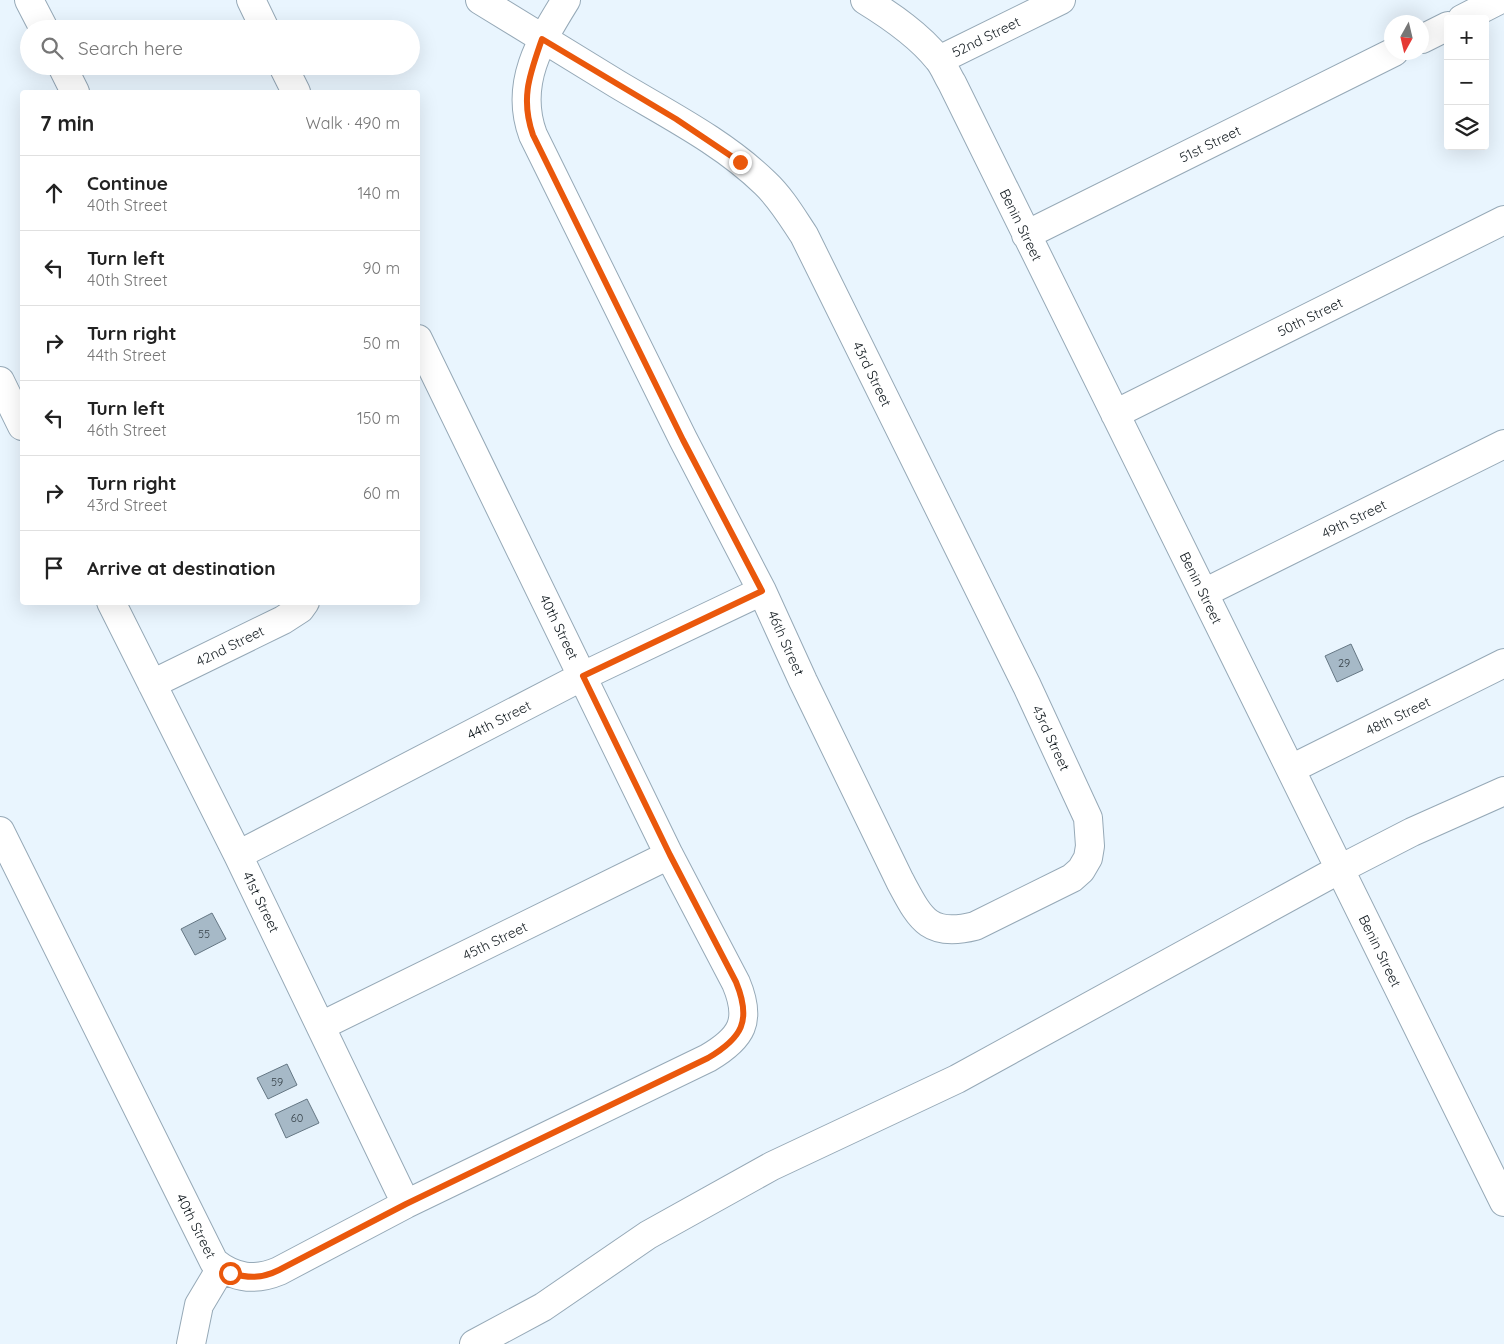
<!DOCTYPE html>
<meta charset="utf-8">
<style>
:root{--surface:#fff;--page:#f6f6f6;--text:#222;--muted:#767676;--line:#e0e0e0}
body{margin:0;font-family:Quicksand,sans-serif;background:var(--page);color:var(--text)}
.controls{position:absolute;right:15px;top:15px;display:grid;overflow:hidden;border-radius:5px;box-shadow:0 5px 20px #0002}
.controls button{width:45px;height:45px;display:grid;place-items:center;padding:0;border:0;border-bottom:1px solid var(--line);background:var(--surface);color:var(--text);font:25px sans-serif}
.compass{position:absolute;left:1384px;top:15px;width:45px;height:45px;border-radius:50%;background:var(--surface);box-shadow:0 5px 20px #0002;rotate:188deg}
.stop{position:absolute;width:15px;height:15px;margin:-11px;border:4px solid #ea580c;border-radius:50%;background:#fff}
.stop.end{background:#ea580c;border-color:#fff;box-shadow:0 1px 5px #0008}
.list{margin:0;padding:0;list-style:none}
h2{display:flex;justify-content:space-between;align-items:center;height:65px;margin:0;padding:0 20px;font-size:21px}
h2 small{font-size:16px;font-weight:400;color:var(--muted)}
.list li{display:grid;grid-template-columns:32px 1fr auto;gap:15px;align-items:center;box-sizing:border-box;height:75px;padding:0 20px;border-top:1px solid var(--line)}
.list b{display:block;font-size:19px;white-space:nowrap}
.list p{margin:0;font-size:16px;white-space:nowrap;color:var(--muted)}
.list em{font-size:16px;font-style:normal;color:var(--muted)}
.icon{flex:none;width:28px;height:28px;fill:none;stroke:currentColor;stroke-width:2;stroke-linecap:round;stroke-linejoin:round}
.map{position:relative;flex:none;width:1504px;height:1344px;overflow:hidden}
.search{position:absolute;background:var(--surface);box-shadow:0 5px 20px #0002;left:20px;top:20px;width:400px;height:55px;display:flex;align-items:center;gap:12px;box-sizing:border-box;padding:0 18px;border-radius:28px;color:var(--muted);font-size:19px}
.panel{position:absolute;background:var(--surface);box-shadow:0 5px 20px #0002;left:20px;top:90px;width:400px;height:515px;border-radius:5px}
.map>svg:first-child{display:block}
.building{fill:#a6b9c7;stroke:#657784}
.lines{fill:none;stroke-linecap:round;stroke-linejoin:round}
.minor-casing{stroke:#96a9b7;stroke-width:30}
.minor{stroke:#fff;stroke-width:28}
.route{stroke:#ea580c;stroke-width:6}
.labels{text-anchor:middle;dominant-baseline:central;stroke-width:4;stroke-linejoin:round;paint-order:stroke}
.number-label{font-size:11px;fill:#38434a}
.street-label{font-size:14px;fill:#141c21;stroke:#fff}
</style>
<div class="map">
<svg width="1504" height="1344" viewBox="0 0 1504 1344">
<rect width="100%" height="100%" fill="#e9f5fe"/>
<path class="building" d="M1351,644L1363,670L1337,682L1325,656Z
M212,913L226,939L195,955L181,929Z
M287,1064L297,1085L268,1099L257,1078Z
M307,1099L319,1123L286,1138L275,1114Z"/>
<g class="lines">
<defs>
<path id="minor" d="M29,0L44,29
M251,0L265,29
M480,0C525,28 571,56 617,84C667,114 723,142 765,183C781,198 792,217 804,235L1027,686L1088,818L1090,846L1088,858L1081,870L1072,878L975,926C928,938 920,918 900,881L803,681L762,591L683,439L533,135C514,84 540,42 566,0
M865,0C891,16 919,35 938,59C944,66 947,75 952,83L1504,1202
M1462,19L1499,0
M1422,39L1448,26
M939,60L1061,0
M62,66L75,92
M283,66L296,92
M1026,235L1394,52
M0,381L22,426
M1115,414L1504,220
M1204,593L1504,444
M111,602L238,855L406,1204
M152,684L283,620L300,609L305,602
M1291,769L1504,663
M0,831L214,1262C235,1279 255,1281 279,1271L406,1204L708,1058C742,1038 752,1021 736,983L669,855L418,339
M238,855L583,676L762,591
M321,1026L669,855
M191,1344L199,1305L221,1268
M474,1344L543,1307L648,1235L772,1166L957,1079L1340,869L1412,832L1504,791"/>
</defs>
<use href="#minor" class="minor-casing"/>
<use href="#minor" class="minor"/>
</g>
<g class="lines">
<path class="route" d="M230,1273C248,1278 261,1279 279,1270L406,1204L708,1058C742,1038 752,1021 736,982L670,855L583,676L762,591L683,440L533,135C520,98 530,74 542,39L676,119L740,162"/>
</g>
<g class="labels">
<g class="number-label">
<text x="1344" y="663">29</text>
<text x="204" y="934">55</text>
<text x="277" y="1082">59</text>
<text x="297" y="1118">60</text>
</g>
<g class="street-label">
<text transform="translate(986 37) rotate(-26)">52nd Street</text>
<text transform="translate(1210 144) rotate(-26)">51st Street</text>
<text transform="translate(1021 225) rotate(64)">Benin Street</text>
<text transform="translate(1310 317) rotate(-26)">50th Street</text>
<text transform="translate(872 374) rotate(64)">43rd Street</text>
<text transform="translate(1354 519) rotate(-26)">49th Street</text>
<text transform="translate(1201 588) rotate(64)">Benin Street</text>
<text transform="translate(559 627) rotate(64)">40th Street</text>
<text transform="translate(786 643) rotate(66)">46th Street</text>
<text transform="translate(230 646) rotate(-26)">42nd Street</text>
<text transform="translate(1398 716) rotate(-26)">48th Street</text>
<text transform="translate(499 720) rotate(-27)">44th Street</text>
<text transform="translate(1051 738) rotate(65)">43rd Street</text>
<text transform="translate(261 902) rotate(64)">41st Street</text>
<text transform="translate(495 941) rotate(-26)">45th Street</text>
<text transform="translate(1380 951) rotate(64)">Benin Street</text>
<text transform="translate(196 1226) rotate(63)">40th Street</text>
</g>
</g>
</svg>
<div class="controls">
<button>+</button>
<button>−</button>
<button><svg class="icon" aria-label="layers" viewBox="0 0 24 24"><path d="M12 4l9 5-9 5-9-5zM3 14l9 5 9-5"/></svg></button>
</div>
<svg class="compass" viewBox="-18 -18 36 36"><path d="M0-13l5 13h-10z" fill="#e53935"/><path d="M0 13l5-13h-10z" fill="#767676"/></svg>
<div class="stop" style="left:230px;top:1273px"></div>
<div class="stop end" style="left:740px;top:162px"></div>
<div class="search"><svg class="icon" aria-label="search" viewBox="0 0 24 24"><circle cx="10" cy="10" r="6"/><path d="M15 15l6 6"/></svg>Search here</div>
<section class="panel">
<h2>7 min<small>Walk · 490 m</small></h2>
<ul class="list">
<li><svg class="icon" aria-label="ahead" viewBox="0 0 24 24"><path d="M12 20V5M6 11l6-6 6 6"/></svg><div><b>Continue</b><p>40th Street</p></div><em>140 m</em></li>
<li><svg class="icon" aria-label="left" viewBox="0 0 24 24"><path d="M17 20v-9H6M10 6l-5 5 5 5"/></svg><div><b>Turn left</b><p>40th Street</p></div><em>90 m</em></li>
<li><svg class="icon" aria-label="right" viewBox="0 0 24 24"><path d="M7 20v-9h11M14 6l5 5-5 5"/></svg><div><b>Turn right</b><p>44th Street</p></div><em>50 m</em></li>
<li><svg class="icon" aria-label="left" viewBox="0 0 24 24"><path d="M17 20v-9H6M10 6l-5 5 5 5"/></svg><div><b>Turn left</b><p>46th Street</p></div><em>150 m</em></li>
<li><svg class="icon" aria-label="right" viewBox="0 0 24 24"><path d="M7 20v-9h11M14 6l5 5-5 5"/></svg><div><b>Turn right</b><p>43rd Street</p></div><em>60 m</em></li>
<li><svg class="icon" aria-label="arrive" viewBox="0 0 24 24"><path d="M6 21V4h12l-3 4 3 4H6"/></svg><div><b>Arrive at destination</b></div></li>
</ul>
</section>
</div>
